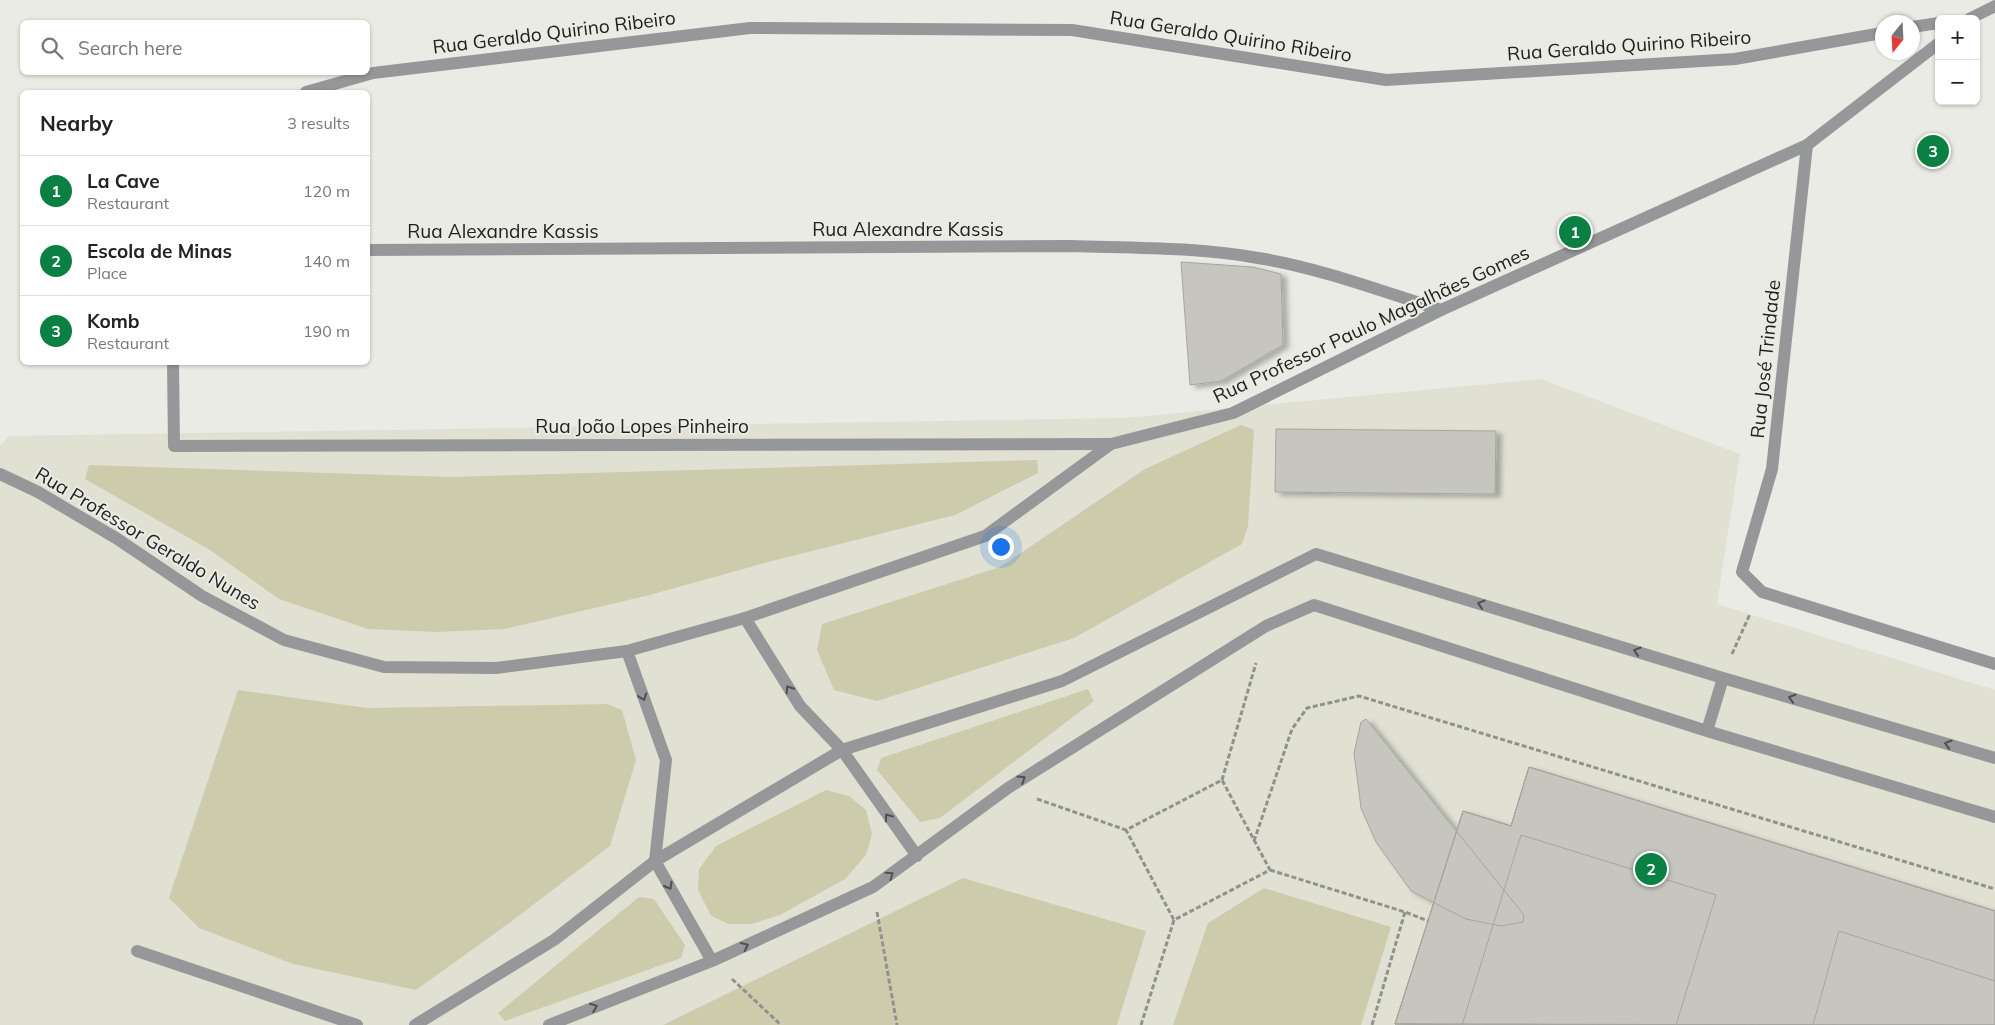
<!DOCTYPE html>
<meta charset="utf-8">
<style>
:root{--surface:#fff;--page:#f2f2f2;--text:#222;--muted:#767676;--line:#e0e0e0;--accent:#0b8043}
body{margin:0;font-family:Mulish,sans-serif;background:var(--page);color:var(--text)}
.controls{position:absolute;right:15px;top:15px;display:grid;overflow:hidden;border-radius:8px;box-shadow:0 1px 4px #0004}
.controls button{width:45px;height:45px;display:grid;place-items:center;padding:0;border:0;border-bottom:1px solid var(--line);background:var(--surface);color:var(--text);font:25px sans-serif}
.compass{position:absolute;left:1875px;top:15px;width:45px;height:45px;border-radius:50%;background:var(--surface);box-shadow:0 1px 4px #0004;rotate:198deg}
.you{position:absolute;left:1000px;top:546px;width:18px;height:18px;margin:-12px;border:4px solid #fff;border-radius:50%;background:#1a73e8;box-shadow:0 0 0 8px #1a73e833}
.badge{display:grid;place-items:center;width:32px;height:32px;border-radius:50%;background:var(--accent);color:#fff;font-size:16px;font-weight:700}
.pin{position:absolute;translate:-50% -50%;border:2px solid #fff;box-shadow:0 1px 5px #0006}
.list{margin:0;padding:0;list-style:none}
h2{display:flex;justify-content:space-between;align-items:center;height:65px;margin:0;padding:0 20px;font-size:21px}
h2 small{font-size:16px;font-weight:400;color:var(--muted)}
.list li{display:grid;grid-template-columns:32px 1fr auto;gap:15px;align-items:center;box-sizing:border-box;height:70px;padding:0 20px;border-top:1px solid var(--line)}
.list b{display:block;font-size:19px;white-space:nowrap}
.list p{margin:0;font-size:16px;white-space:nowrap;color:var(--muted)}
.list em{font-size:16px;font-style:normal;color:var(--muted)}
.icon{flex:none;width:28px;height:28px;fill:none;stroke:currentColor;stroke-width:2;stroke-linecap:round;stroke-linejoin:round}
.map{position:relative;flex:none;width:1995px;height:1025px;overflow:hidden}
.search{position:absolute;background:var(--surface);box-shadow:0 1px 4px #0004;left:20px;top:20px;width:350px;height:55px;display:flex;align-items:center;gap:12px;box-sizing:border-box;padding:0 18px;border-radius:8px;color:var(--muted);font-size:19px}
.panel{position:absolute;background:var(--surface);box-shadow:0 1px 4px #0004;left:20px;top:90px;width:350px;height:275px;border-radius:8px}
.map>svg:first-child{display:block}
.built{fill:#e0e1d3}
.green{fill:#ccccad}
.building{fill:#c6c6bf;stroke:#a6a6a0;filter:url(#shadow)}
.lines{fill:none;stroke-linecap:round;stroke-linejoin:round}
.path{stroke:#91918d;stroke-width:3;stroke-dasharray:5 2.5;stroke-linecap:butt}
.service{stroke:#959799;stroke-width:12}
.minor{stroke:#959799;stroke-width:12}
.tertiary{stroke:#959799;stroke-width:12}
.oneway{stroke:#4f5050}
.labels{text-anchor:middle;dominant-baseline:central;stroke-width:4;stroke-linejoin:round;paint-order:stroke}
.street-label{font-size:19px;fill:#21211f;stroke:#ebebe5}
</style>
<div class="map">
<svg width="1995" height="1025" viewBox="0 0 1995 1025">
<defs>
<filter id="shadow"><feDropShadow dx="5.5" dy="3" stdDeviation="2.5" flood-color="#0004"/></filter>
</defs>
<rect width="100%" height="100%" fill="#ebebe5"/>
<path class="built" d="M1541,379L1740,454L1717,604L1995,690V1025H0V446L9,436L1124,418Z"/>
<path class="green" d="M1241,425L1254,430L1248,526L1242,544L1074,638L877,701L834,690L817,650L822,624L1000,567L1145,469Z
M1037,460L1038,473L955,515L772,561L650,595L505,629L437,632L368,629L279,599L210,550L85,479L89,465L450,477Z
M1088,689L1094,701L940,818L920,822L877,770L881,758Z
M238,690L368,708L607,704L622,710L636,760L610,846L512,921L416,990L293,964L199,928L169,898Z
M826,790L849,796L866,810L872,834L866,855L845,879L780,915L752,924H729L711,916L698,890L699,869L716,846Z
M963,878L1146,931L1117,1025H663Z
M1264,888L1391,927L1361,1025H1173L1208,923Z
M639,897L654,899L685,945L681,958L505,1021L498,1013Z"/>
<path class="building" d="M1181,262L1253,267L1281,274L1283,345L1221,381L1190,385Z
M1276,429L1496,431L1495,494L1275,492Z
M1366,719L1524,915L1523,922L1501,926L1466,919L1411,891L1376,842L1361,808L1354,753L1361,722Z
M1529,767L1995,911V981L1839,931L1813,1025L1395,1024L1463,811L1511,826Z
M1529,767L1995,911V1025H1676L1716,895L1521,835L1462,1025L1395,1024L1463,811L1511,826Z
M1529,767L1995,911V1025L1395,1024L1463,811L1511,826Z"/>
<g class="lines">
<path class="path" d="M1732,654L1750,614
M1222,780L1256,663
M1037,799L1126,830
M1254,841L1292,729L1307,708L1359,696L1995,889
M1270,870L1405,912L1428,921
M877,912L897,1025
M732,979L781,1025
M1141,1025L1174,920L1270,870L1222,780L1126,830L1174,920
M1372,1025L1405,912"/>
<path class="service" d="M745,618L800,706L842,750L917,856
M627,651L666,760L655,861L712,961
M1707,731L1723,678
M137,951L357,1025
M415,1025L554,940L655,861L842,750L1062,681L1316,554L1723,678L1995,758
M549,1025L712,961L873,887L1008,788L1266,626L1314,605L1707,731L1995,817"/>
<path class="minor" d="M1912,27L1939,23
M306,92L373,73L750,28L1072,30L1386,80L1735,59L1882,33
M1807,145L1772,469L1742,572L1762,592L1995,664
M368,250L1071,246C1133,248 1196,247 1258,258C1320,268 1381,291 1441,310
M173,362L174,446L1111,444"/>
<path class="tertiary" d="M1969,19L1995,6
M0,474L38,492L116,538L202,596L284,640L384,667L496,668L627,651L745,618L985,536L1111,444L1233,413L1441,310L1807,145L1939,43"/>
</g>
<defs><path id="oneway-chevron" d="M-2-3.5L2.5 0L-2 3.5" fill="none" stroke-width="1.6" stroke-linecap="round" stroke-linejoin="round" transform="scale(1.25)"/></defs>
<g class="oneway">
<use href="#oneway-chevron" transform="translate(1481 604) rotate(-163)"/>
<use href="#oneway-chevron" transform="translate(1637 651) rotate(-163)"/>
<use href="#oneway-chevron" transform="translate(789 689) rotate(-122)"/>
<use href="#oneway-chevron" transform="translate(643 697) rotate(70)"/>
<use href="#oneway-chevron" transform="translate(1792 698) rotate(-164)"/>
<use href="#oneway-chevron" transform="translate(1948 744) rotate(-164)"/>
<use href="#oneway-chevron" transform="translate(1022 779) rotate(-32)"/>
<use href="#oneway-chevron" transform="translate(888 817) rotate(-125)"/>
<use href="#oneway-chevron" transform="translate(890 875) rotate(-35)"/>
<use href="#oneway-chevron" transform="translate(669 886) rotate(60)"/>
<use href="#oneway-chevron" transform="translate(745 946) rotate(-25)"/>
<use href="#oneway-chevron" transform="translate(594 1007) rotate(-21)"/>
</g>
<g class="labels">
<g class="street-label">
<text transform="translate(554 32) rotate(-7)">Rua Geraldo Quirino Ribeiro</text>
<text transform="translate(1231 36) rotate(9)">Rua Geraldo Quirino Ribeiro</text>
<text transform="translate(1629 45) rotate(-4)">Rua Geraldo Quirino Ribeiro</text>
<text x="908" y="229">Rua Alexandre Kassis</text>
<text x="503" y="231">Rua Alexandre Kassis</text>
<text transform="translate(1371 324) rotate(-25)">Rua Professor Paulo Magalhães Gomes</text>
<text transform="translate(1765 359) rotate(-84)">Rua José Trindade</text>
<text x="642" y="426">Rua João Lopes Pinheiro</text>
<text transform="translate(148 538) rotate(31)">Rua Professor Geraldo Nunes</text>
</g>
</g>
</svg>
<div class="controls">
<button>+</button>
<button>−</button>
</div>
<svg class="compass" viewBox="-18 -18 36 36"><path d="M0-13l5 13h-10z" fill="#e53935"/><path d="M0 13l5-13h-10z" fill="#767676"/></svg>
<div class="you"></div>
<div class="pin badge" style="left:1575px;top:232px">1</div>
<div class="pin badge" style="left:1651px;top:869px">2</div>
<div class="pin badge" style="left:1933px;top:151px">3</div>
<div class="search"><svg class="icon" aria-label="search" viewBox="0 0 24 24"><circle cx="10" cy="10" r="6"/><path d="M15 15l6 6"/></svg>Search here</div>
<section class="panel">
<h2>Nearby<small>3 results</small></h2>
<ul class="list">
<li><span class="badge">1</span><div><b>La Cave</b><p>Restaurant</p></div><em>120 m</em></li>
<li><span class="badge">2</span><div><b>Escola de Minas</b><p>Place</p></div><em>140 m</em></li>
<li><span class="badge">3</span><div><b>Komb</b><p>Restaurant</p></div><em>190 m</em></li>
</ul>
</section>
</div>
